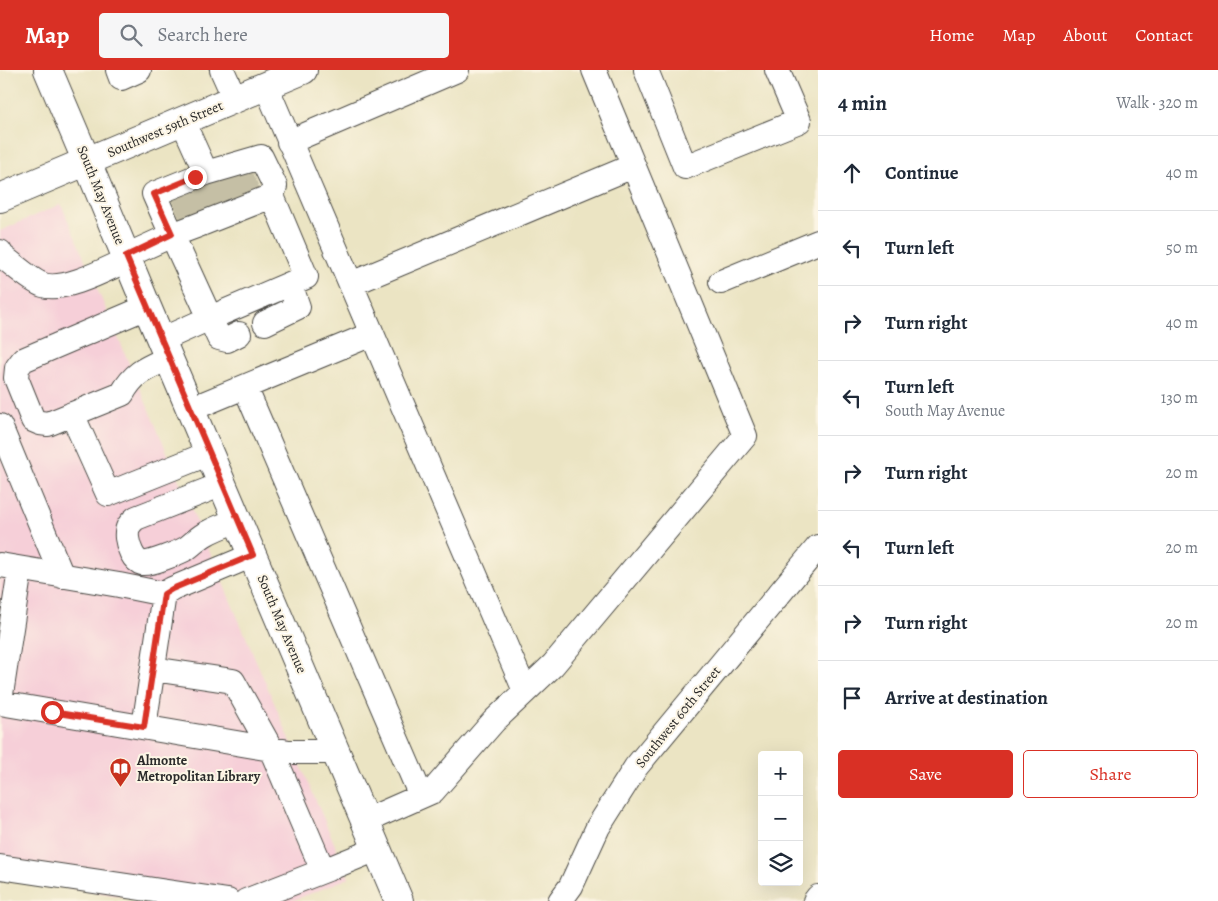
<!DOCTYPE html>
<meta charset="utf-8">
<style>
:root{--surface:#fff;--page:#f6f6f7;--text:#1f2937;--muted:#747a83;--line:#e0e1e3;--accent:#d93025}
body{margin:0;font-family:Alegreya,serif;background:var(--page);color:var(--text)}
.controls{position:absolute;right:15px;bottom:15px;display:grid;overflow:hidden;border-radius:5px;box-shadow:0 5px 20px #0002}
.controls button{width:45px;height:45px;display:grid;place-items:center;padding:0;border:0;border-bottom:1px solid var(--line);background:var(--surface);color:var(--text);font:25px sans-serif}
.stop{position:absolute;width:15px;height:15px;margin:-11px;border:4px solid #d93025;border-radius:50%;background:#fff}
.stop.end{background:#d93025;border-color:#fff;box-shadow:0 1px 5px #0008}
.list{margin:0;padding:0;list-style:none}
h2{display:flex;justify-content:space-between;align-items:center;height:65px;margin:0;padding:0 20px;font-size:21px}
h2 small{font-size:16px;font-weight:400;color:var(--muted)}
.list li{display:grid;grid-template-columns:32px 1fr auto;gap:15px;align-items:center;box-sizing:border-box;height:75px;padding:0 20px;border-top:1px solid var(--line)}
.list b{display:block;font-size:19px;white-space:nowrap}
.list p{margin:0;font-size:16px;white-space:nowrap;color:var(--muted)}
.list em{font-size:16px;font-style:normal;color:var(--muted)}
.actions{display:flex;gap:10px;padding:15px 20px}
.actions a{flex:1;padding:11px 0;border:1px solid var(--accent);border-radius:5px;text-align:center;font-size:18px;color:var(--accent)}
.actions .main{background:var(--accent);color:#fff}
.icon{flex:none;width:28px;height:28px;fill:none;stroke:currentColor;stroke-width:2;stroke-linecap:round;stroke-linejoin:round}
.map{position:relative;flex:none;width:818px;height:831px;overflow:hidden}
header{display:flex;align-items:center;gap:30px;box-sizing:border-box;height:70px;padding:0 25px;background:var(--accent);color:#fff}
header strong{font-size:24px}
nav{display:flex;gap:28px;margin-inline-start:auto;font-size:18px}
.search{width:350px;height:45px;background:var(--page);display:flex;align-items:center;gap:12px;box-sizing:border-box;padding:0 18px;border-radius:5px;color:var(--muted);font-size:19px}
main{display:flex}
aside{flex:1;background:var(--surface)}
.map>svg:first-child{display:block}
.built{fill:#f6cfd8}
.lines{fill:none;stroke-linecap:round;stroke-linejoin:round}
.minor-tunnel{stroke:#c5bfa5;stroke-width:24;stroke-dasharray:24 12;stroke-linecap:butt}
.minor-casing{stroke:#484742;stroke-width:26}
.major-casing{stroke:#484742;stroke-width:30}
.minor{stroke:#fff;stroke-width:24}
.major{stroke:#fff;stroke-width:28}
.route{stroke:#d93025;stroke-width:6}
.labels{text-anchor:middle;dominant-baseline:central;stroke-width:4;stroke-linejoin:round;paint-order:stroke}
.street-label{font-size:14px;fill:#2b2b2b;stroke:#fcf5e5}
.poi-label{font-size:14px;font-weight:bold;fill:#2b2b2b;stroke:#fcf5e5;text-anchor:start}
</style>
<header>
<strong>Map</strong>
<div class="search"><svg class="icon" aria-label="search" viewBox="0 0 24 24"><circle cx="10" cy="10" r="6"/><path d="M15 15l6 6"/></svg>Search here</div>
<nav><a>Home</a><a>Map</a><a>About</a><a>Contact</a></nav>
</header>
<main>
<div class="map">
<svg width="818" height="831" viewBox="0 0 818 831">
<rect width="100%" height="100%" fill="#fcf5e5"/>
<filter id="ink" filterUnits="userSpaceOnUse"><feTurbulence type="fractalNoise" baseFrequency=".02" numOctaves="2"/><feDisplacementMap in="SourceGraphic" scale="10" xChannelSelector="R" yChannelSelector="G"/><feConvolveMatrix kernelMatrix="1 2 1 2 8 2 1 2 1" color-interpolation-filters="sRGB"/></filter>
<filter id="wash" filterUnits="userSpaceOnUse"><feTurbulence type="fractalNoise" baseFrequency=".0096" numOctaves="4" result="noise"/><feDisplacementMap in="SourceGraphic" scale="20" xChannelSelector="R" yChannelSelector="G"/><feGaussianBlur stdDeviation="1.12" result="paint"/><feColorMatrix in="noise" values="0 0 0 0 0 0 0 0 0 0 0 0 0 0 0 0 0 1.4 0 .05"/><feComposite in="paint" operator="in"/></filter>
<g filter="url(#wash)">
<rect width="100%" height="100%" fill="#ebe4c3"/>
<path class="built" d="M61,134L349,808L292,831H153L0,807V161Z"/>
</g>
<g filter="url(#ink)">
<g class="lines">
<path class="minor-tunnel" d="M240,102L248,122
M221,110L229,130
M201,118L209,138
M183,126L191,145"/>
<defs>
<path id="minor" d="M118,0L121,8L139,0
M222,0L235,29
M646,0L685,97L799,51L777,0
M266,16L525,621
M183,52L206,103L154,124L172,165L196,156L272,126L275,116L261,87L206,103
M289,72L457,0
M0,182L2,186C13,194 31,211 43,215C64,222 107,199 127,190
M126,186L172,165L210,248L161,270
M721,212L818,172
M351,214L633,96
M147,237L23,290L17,298L16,308L33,350L40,353L48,354L122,324C135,301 147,298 169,288
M265,253L298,237L290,214
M239,264L227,270L219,268L210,248L306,207L272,126
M245,317L421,726
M191,339L372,264
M72,344L108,424L210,383
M0,356L62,506
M223,414L136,448C129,454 126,458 127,468C128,476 133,491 142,493C149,495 180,482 187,478C194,473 200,466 209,462C218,457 228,454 238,450
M0,495L119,515L164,524
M153,599L233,611L271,679L321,796L328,799L377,779
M0,631L20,499
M0,633L289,682H336
M144,657L164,524L172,519L253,485
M365,751L433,721L494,651L553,595L745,366L594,0
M0,797L228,831
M246,831L328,799
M560,831L571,816L598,757L636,697L818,477
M815,831L818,827"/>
<path id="major" d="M48,0L87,92L147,237L399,831
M0,128L303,0"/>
</defs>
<use href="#minor" class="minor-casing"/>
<use href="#major" class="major-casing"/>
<use href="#minor" class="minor"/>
<use href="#major" class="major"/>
</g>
</g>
<g class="lines" filter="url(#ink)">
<path class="route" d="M52,642L144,657L164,524L172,519L253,485L126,186L172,164L154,124L195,107"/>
</g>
<defs>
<symbol id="library-pin" viewBox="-11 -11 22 30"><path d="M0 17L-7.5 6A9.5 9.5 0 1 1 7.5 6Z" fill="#c8321e" stroke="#fcf5e5"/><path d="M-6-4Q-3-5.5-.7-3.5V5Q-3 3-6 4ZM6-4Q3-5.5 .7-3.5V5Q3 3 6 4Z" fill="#fff"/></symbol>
</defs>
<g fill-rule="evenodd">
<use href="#library-pin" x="108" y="686" width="25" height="34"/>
</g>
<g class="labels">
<g class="street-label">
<text transform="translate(165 59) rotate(-23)">Southwest 59th Street</text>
<text transform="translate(101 125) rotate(68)">South May Avenue</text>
<text transform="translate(282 554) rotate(67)">South May Avenue</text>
<text transform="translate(678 647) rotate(-51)">Southwest 60th Street</text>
</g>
<g class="poi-label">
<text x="137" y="690">Almonte<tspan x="137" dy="16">Metropolitan Library</tspan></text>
</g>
</g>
</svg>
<div class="controls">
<button>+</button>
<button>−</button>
<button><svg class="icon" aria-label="layers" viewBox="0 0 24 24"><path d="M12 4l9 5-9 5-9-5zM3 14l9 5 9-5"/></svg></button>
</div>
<div class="stop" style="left:52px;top:642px"></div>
<div class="stop end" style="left:195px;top:107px"></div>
</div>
<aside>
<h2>4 min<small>Walk · 320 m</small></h2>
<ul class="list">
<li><svg class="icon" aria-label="ahead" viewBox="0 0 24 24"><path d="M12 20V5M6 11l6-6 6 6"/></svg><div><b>Continue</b></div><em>40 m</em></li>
<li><svg class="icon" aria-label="left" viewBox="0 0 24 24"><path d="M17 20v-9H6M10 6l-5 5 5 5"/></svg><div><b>Turn left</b></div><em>50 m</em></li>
<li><svg class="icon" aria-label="right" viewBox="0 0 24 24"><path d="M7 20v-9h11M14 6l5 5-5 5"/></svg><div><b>Turn right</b></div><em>40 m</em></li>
<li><svg class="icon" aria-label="left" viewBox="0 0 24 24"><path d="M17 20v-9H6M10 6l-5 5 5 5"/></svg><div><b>Turn left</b><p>South May Avenue</p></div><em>130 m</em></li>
<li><svg class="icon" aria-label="right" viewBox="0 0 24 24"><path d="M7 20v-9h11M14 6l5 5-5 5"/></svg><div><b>Turn right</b></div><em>20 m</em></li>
<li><svg class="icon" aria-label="left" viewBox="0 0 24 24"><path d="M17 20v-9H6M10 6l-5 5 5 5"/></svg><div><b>Turn left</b></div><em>20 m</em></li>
<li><svg class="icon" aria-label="right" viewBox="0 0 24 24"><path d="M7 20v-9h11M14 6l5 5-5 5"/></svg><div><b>Turn right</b></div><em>20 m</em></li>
<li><svg class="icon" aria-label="arrive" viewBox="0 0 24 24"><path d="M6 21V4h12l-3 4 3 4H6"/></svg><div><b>Arrive at destination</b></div></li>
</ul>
<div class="actions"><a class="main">Save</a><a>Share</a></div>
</aside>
</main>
